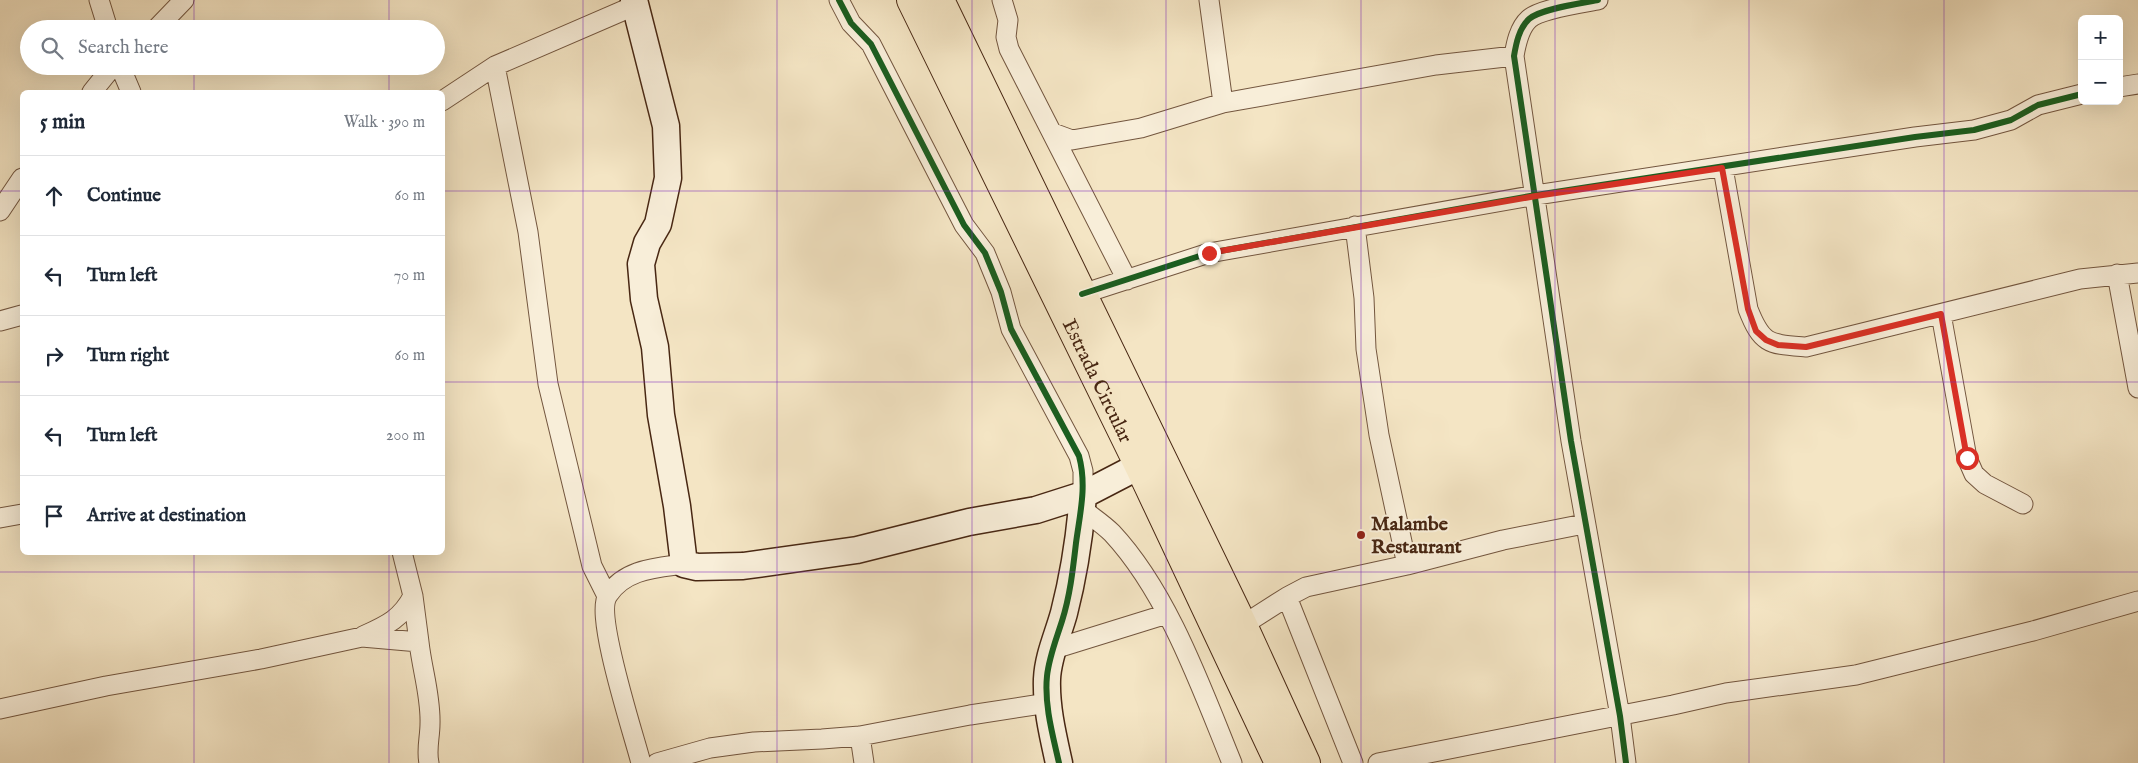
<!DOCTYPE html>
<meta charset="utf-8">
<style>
:root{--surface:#fff;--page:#f2f2f3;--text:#1f2937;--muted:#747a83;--line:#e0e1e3}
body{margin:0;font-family:"IM FELL English",serif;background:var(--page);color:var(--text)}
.controls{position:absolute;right:15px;top:15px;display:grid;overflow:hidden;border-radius:8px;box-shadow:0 5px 20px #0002}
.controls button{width:45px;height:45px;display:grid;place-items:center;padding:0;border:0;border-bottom:1px solid var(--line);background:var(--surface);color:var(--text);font:25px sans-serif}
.stop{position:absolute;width:15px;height:15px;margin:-11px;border:4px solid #d93025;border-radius:50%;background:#fff}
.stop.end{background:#d93025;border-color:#fff;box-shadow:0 1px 5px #0008}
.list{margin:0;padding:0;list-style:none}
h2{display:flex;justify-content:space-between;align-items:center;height:65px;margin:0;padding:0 20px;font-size:21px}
h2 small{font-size:16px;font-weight:400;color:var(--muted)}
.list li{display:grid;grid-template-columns:32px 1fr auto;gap:15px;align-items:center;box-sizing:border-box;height:80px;padding:0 20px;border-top:1px solid var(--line)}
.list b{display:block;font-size:19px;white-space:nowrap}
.list em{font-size:16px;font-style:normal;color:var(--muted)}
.icon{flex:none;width:28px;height:28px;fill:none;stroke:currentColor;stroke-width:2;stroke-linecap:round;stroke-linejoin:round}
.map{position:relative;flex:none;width:2138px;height:763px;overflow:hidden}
.search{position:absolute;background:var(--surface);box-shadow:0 5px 20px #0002;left:20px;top:20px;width:425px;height:55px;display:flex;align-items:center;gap:12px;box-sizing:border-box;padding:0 18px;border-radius:28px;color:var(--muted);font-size:19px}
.panel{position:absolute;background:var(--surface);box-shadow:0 5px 20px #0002;left:20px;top:90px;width:425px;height:465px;border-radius:8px}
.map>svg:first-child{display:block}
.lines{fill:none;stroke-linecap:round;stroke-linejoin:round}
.street-casing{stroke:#73563f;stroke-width:21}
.secondary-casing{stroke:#482713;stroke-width:29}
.primary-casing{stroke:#482713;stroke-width:30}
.street{stroke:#f8eed9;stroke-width:19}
.secondary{stroke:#f8eed9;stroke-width:26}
.primary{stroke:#f4e5c4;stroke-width:28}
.cycleway-casing{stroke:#f8eed9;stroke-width:9}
.cycleway{stroke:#1b5e20;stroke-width:6}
.route{stroke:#d93025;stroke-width:6}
.grid{fill:none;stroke:#7b2cbf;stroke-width:1;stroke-opacity:0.55}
.poi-dot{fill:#8f2418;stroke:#f8eed9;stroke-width:2}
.labels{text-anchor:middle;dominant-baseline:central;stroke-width:4;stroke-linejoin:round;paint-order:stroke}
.street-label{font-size:20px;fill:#482713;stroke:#f8eed9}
.poi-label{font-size:20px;font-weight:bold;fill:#482713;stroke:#f8eed9;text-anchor:start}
</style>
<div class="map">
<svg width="2138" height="763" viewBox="0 0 2138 763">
<rect width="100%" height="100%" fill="#f4e5c4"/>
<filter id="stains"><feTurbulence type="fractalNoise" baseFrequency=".004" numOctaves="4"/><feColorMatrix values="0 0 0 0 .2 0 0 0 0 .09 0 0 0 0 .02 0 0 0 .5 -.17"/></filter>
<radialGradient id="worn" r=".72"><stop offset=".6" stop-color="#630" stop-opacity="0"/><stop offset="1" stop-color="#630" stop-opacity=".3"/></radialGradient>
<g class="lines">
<defs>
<path id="street" d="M99,0L108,29
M839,0L851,23L871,44L964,225L985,253L1001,292L1011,329L1079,456L1083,471V495
M1002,0L1008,20L1006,37L1009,49L1127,280
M1209,0L1223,103
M1598,0C1582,3 1540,9 1529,19C1519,28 1516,44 1514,56L1571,441L1620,716L1626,763
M156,29L184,0
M120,66L131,92
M495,66L528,232L548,384L592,566L607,596
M2119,87L2138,84
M92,92L113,66
M442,101L495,66L636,5
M1053,133L1072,140L1141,128L1223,103L1436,65L1514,56
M1723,168L1748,309C1762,345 1769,344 1806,347L2080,279L2138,273
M0,211L22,178
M1355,226L1364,298L1366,349L1379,435L1407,565
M2117,274L2138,388
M1082,294L1209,253L1536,195L1915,137L1974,130L2011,120L2038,105L2082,94
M1941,314L1967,458L1974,474L1985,484L2023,504
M0,321L22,315
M1082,509C1092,517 1103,524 1112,533C1168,593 1201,687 1232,763
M0,518L22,514
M1287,597L1353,763
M1243,625L1287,597L1306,587L1407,565L1503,540L1584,524
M363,636C387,625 401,619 413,596
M419,642C422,670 431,696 430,724C430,737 426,750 429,763
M1051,650L1167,614
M0,709L106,686L261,659L362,637L419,642L413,596L402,552
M860,736L864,763
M641,763C634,735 594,615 608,595C625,569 656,568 684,564
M657,763L710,748L754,742L822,739L860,736L970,715L1048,703
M1378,763L1673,705L1726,693L1856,675L2033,631L2138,601"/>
<path id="secondary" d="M634,0L666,126L668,178L658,224L647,243L641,264L644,299L655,347L661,415L677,506L684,564L697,567L743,566L857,550L969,522L1036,510L1083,495L1139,466
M1059,763C1053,736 1046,707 1047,679C1048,656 1058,635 1064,613C1074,574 1080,534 1083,495"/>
<g id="primary">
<path id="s1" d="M911,0L1139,466L1279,763"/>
<path d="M940,0L1243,625L1306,763"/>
</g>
</defs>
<use href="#street" class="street-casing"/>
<use href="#secondary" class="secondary-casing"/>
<use href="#primary" class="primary-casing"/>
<use href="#street" class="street"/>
<use href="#secondary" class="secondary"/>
<use href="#primary" class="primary"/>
<defs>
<path id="cycleway" d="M839,0L851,23L871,44L964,225L985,253L1001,292L1011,329L1079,456C1087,486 1080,513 1076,543C1073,569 1070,596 1062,621C1056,640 1049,657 1047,676C1044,705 1053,736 1059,763
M1598,0C1582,3 1540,9 1529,19C1519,28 1516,44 1514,56L1571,441L1620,716L1626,763
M1082,294L1209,253L1536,195L1915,137L1974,130L2011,120L2038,105L2082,94"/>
</defs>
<use href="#cycleway" class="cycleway-casing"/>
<use href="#cycleway" class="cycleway"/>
</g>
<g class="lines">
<path class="route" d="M1209,253L1536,196L1722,168L1748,309L1756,331L1766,340L1778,345L1806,347L1941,314L1967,458"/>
</g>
<path class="grid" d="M194,0V29M389,0V29M583,0V763M777,0V763M972,0V763M1166,0V763M1361,0V763M1555,0V763M1749,0V763M1944,0V763M194,66V92M389,66V92M0,191H22M442,191H2138M0,382H22M442,382H2138M194,552V763M389,552V763M0,572H2138"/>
<circle class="poi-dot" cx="1361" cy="535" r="5"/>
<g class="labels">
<g class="street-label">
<text stroke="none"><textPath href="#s1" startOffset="424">Estrada Circular</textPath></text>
</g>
<g class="poi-label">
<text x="1371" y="524">Malambe<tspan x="1371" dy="23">Restaurant</tspan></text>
</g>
</g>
<rect width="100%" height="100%" filter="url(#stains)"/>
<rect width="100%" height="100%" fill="url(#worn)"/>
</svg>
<div class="controls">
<button>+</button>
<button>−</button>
</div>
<div class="stop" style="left:1967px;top:458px"></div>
<div class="stop end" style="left:1209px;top:253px"></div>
<div class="search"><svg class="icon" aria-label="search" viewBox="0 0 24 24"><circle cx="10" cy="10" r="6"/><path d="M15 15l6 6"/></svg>Search here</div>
<section class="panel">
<h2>5 min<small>Walk · 390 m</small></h2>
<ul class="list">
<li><svg class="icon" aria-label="ahead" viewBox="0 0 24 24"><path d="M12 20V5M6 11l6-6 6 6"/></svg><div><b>Continue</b></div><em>60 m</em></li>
<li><svg class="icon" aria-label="left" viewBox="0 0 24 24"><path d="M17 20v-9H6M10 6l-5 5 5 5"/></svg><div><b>Turn left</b></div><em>70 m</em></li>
<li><svg class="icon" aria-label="right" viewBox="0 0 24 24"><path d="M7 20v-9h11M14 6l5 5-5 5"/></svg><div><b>Turn right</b></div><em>60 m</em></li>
<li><svg class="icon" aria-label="left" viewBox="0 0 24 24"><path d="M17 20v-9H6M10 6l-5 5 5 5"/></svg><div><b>Turn left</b></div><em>200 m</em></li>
<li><svg class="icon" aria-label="arrive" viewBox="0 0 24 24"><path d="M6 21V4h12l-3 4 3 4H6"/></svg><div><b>Arrive at destination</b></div></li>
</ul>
</section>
</div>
